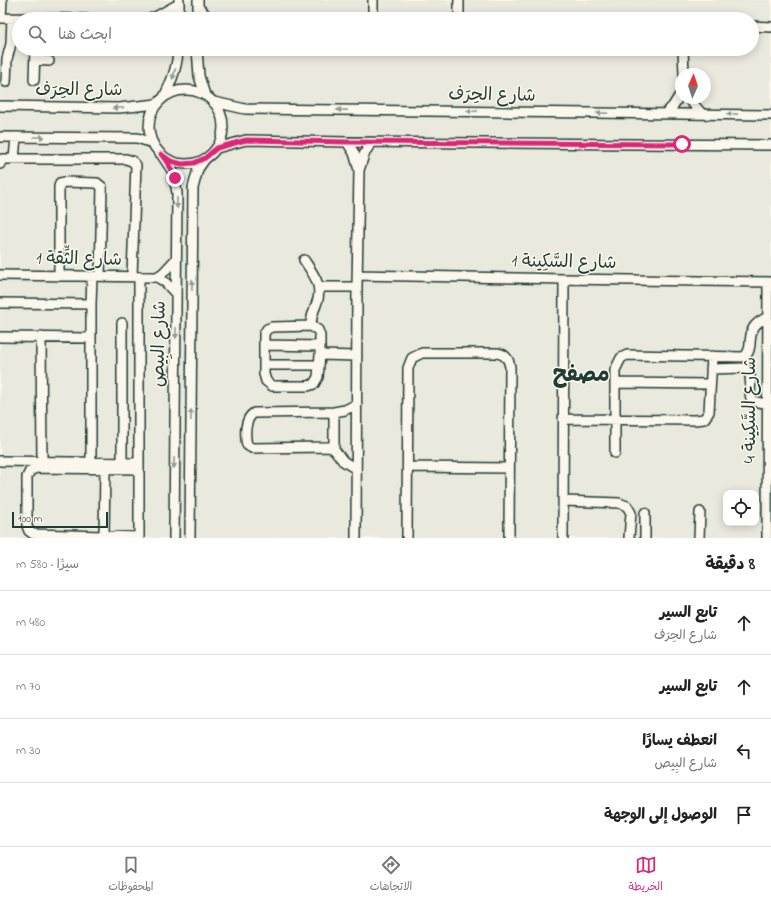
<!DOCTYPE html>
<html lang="ar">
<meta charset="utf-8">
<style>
:root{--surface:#fff;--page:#f2f2f2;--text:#222;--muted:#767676;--line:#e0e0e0;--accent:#db2777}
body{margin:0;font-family:"Indie Flower","Playpen Sans Arabic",sans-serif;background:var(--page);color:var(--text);direction:rtl}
.controls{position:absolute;right:12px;bottom:12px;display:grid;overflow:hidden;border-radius:8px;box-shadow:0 2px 10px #0003}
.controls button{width:36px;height:36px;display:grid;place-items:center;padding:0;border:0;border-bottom:1px solid var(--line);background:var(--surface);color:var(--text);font:20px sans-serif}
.compass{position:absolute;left:675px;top:68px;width:36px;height:36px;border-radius:50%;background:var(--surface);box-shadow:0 2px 10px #0003;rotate:3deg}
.scale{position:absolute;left:12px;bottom:10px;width:96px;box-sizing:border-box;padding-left:4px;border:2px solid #1f3d34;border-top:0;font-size:11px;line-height:14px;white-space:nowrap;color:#1f3d34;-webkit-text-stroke:3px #fbf7ec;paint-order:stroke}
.stop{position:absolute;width:12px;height:12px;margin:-9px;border:3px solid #db2777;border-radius:50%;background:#fff}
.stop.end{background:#db2777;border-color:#fff;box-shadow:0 1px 4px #0008}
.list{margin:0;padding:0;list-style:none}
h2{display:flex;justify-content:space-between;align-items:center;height:52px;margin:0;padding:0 16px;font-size:17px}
h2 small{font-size:13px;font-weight:400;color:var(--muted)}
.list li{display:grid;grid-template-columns:26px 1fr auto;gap:12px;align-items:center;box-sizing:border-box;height:64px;padding:0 16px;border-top:1px solid var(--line)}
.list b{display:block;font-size:15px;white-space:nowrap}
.list p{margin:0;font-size:13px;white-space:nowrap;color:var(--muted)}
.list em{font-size:13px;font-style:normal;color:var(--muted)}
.icon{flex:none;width:22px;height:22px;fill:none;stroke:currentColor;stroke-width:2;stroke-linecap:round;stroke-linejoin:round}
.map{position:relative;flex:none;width:771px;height:538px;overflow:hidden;direction:ltr}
.search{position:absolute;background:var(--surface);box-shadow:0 2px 10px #0003;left:12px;right:12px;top:12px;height:44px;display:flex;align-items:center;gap:10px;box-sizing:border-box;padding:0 14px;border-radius:22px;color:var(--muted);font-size:15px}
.sheet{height:308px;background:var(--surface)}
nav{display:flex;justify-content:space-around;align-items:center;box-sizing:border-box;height:56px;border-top:1px solid var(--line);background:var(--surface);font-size:11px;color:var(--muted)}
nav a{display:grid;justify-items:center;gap:2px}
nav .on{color:var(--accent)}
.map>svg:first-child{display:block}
.built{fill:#eae9de;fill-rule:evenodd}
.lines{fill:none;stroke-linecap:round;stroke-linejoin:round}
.minor-casing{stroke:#1f3d34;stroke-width:12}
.minor{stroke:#fbf7ec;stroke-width:9}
.oneway{fill:#8d9a90}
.route{stroke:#db2777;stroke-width:5}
.labels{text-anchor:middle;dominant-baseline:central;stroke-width:3;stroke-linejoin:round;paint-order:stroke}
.street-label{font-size:18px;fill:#1f3d34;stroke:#fbf7ec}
.district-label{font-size:22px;font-weight:bold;fill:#1f3d34;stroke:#fbf7ec}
</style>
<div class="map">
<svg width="771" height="538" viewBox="0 0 771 538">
<rect width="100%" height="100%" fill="#fbf7ec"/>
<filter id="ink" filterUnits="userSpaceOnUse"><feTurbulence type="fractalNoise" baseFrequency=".025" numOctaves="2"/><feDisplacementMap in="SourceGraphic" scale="8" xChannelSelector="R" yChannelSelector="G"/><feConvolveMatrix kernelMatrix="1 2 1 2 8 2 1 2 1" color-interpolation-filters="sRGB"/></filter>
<g filter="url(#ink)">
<path class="built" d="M0,0H771V538H0ZM19,19H752V49H19ZM681,74H705V98H681ZM726,493H756V523H726Z"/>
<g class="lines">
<defs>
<path id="minor" d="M198,7L206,15L212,19
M0,18L86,19
M1,18L2,0
M149,19L157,16L179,4
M179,19V0
M198,19V0
M373,19V0
M459,19V0
M752,26L771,27
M197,49L199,76L205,95
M683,49L684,74
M35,60L49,61
M34,80L35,49
M6,82L7,59L11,44L12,19
M149 127a37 37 0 1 1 74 0a37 37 0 1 1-74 0Z
M164,97C172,81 178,66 178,49
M688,98L702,114
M214,102L245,109L771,115
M0,106L119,108L157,104
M665,114L673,106L681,93
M0,137L137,138L153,143
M347,142L354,153L359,170
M217,148L246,140L347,142L771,145
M161,154L173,172L177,193L174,538
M14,159L16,137
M0,164L2,159H126L132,161L136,165L132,276
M304,260C314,275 324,287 316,305C313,312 311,317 311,326
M0,275L157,277L165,282L176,294
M357,275L564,279L771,282
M59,276V187L60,183L65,182L97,183L102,187L100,276
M157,277L163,273L176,259
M319,287H357
M0,303L91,304V338
M91,304L92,276
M122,323V463
M0,337L91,338V462
M41,337L42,462
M264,345L320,346
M320,355V336L318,330L311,326L272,327L267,329L264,334V374L266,381L272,386H308L314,384L318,377L320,355L357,356
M264,365H319
M711,369L743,368L748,370C757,388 738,403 767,403
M615,383L710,384
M563,419L695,420L704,419L709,412L712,356
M334,449V412
M615,453V370L621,358L627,355L744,357C754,349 747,337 754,327C757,322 763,320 767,317
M0,461L139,463
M408,467L509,468
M356,469L343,461L334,449L329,447L252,448L247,445C245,436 244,419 254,413L334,412L345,410L357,404
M563,501L619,503L627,506L631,513L629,538
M104,536L105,469
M139,537L33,534L29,531L27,526V477L30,471L36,468L139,469
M139,538V277
M190,538L193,188L198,169L205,159
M356,538L357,287L359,170L364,155L371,142
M407,538L408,368L412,358L422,353H497C505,354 509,359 510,367L509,538
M563,538L564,279
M645,538V513
M699,538L700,512
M767,538L768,282"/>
</defs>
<use href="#minor" class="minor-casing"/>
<use href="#minor" class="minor"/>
</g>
<defs><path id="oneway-solid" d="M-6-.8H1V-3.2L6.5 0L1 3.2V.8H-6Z"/></defs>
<g class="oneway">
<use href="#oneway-solid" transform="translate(174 74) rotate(105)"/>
<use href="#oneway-solid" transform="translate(118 108) rotate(178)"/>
<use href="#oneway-solid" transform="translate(342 110) rotate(-179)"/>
<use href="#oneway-solid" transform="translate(472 111) rotate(-179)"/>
<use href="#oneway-solid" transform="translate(602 113) rotate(-179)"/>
<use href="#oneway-solid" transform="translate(732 114) rotate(-179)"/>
<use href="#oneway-solid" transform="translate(39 137)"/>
<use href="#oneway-solid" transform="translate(177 203) rotate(90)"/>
<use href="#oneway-solid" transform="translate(192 285) rotate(-89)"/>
<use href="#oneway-solid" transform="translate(176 333) rotate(91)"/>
<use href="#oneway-solid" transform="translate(191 415) rotate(-89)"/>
<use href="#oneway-solid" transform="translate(174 463) rotate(91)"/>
</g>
</g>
<g class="lines" filter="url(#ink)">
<path class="route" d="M175,178L169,165L161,154L171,161L182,164L194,163L205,158L217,148L246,140L347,142L682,144"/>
</g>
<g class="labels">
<g class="street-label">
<text x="79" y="91">شارع الحِرَف</text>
<text transform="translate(492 96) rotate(1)">شارع الحِرَف</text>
<text transform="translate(79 260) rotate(1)">شارع الثِّقة 1</text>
<text transform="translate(564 263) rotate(1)">شارع السَّكِينة 1</text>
<text transform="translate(160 344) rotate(-89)">شارع البِيص</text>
<text transform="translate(751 410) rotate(-90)">شارع السَّكِينة 4</text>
</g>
<g class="district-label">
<text x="581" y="376">مصفح</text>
</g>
</g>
</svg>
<div class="controls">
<button><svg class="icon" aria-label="locate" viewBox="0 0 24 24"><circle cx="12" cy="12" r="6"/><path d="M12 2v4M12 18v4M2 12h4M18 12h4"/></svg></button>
</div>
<svg class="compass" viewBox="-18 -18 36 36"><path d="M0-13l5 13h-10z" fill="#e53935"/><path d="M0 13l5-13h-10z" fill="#767676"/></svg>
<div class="scale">100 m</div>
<div class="stop" style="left:682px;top:144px"></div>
<div class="stop end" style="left:175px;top:178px"></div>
<div class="search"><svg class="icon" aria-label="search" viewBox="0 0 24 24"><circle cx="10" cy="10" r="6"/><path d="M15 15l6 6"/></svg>ابحث هنا</div>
</div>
<section class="sheet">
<h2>8 دقيقة<small>سيرًا · 580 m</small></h2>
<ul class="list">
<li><svg class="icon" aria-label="ahead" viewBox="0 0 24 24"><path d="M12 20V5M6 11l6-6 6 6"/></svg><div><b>تابع السير</b><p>شارع الحِرَف</p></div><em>480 m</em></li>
<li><svg class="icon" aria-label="ahead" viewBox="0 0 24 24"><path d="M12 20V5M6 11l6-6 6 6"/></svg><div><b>تابع السير</b></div><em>70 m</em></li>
<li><svg class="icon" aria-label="left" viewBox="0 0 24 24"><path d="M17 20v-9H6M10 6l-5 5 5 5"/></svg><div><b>انعطف يسارًا</b><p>شارع البِيص</p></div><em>30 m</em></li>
<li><svg class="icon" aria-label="arrive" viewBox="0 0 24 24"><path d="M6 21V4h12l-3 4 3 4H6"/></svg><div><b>الوصول إلى الوجهة</b></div></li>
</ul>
</section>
<nav>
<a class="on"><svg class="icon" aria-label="map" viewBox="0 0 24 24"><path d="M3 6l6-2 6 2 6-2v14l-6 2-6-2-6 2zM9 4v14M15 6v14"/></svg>الخريطة</a>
<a><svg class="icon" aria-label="directions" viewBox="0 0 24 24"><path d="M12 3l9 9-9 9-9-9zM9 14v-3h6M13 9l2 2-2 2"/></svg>الاتجاهات</a>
<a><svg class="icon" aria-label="saved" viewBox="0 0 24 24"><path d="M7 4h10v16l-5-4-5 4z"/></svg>المحفوظات</a>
</nav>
